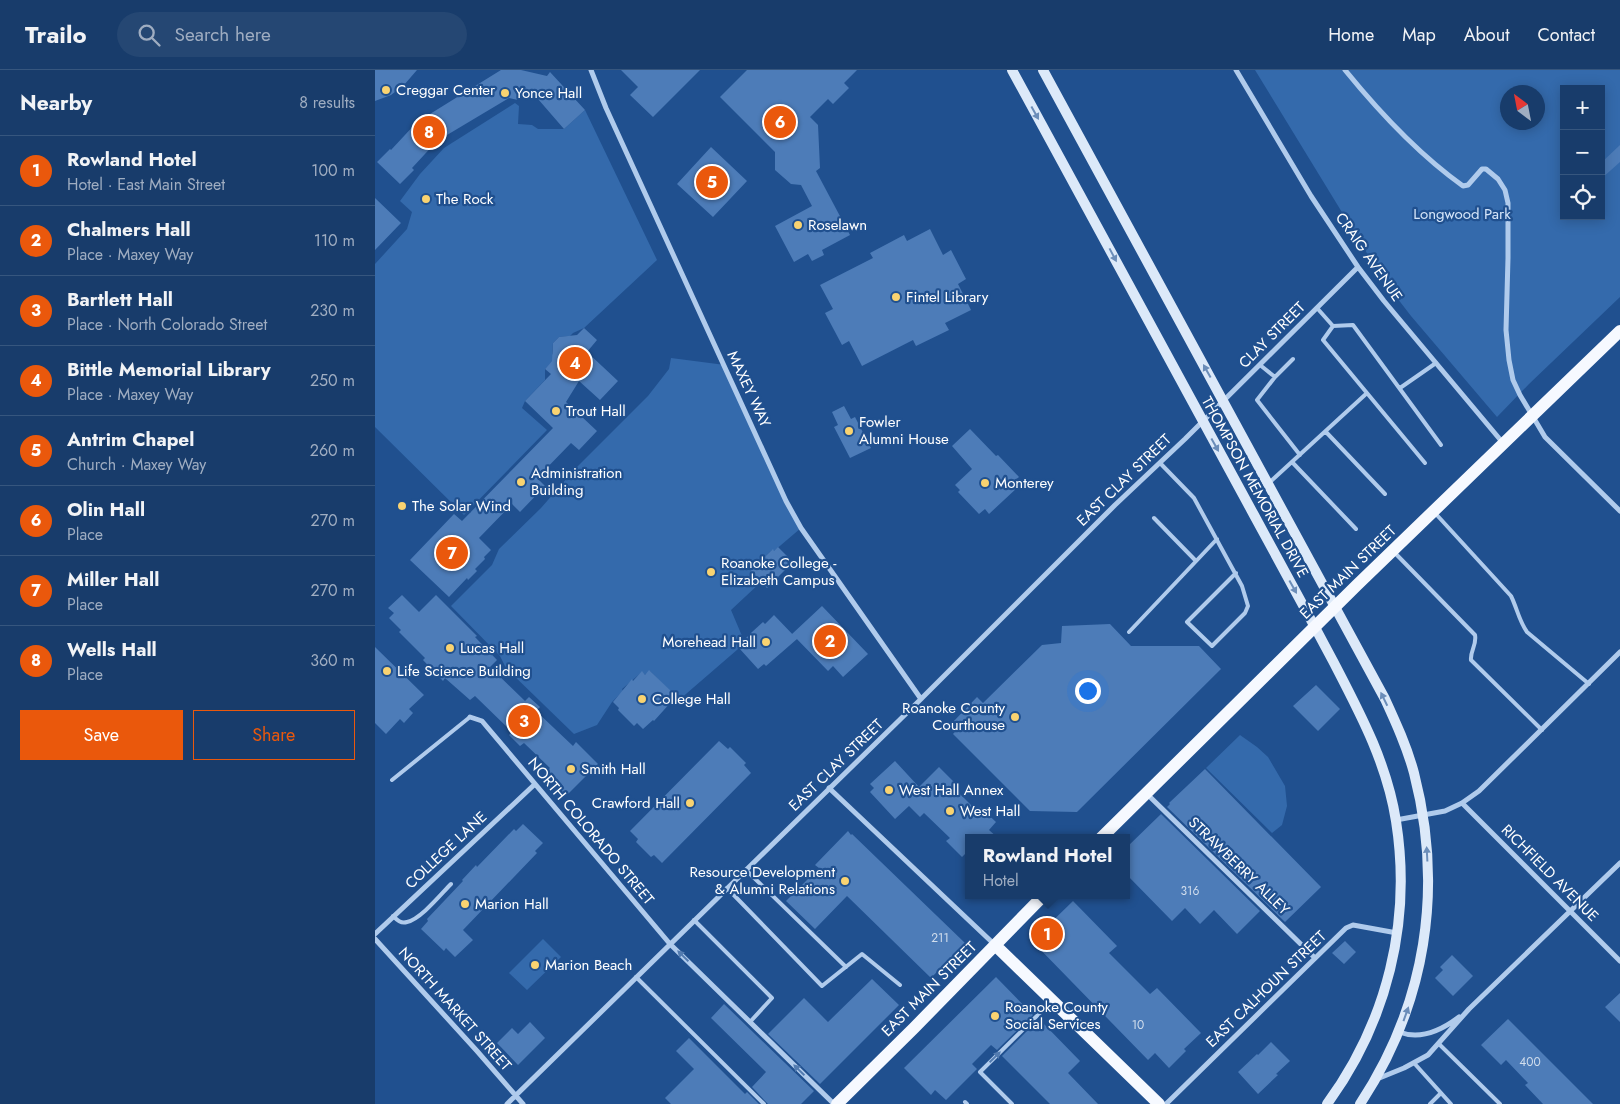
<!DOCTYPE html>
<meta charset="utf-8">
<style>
:root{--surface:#183c6b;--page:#254773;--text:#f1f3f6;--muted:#9fadc1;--line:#36567e;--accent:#ea580c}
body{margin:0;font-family:Jost,sans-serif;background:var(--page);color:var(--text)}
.controls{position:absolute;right:15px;top:15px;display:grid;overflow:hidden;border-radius:0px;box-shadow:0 2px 12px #0003}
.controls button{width:45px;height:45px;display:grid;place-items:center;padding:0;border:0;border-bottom:1px solid var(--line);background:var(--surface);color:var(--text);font:25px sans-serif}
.compass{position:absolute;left:1125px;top:15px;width:45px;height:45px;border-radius:50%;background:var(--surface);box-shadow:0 2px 12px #0003;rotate:328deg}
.you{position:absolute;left:712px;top:620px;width:18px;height:18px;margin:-12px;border:4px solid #fff;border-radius:50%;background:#1a73e8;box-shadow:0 0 0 8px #1a73e833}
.badge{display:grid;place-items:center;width:32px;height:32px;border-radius:50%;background:var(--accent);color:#fff;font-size:16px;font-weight:700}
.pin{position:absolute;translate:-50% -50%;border:2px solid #fff;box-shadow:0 1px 5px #0006}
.popup{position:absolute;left:590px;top:764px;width:165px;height:65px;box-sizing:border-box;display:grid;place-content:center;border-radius:0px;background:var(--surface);filter:drop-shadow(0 1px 4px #0005);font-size:16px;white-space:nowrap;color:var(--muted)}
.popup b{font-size:19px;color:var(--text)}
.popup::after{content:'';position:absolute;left:50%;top:100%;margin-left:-10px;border:10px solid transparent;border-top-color:var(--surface)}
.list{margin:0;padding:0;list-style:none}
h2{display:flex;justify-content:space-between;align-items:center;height:65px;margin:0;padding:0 20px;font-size:21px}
h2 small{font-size:16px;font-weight:400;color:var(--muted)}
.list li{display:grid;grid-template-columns:32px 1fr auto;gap:15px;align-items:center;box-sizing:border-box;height:70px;padding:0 20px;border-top:1px solid var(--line)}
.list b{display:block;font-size:19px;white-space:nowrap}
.list p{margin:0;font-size:16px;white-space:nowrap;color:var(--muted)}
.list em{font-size:16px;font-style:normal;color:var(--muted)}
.actions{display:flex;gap:10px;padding:15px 20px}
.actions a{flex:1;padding:11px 0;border:1px solid var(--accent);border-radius:0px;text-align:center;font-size:18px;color:var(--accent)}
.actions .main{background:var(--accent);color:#fff}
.icon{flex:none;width:28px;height:28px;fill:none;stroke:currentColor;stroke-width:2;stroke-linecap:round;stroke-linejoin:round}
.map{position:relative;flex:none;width:1245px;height:1034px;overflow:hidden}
header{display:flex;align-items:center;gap:30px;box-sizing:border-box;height:70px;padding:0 25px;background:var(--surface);border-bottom:1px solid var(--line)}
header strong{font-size:24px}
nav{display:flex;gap:28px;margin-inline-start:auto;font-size:18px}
.search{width:350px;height:45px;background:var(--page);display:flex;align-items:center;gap:12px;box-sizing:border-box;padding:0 18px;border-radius:28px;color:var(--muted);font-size:19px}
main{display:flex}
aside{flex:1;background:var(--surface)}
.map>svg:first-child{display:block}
.green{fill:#346aac;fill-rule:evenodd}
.building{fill:#4d7cb8}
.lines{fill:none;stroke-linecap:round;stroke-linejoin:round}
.lane{stroke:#b0cbec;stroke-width:4}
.street{stroke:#b0cbec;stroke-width:5}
.secondary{stroke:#dce9f9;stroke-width:10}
.primary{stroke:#f6f9ff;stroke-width:12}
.oneway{fill:#6b8db9}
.oneway2{fill:#527bb0}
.poi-dot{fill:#f9d371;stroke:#20508f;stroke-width:2}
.labels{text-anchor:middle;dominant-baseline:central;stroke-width:4.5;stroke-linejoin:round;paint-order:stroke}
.number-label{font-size:12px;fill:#d2deed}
.poi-label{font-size:15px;fill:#fff;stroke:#20508f;text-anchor:start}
.park-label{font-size:15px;fill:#d5e5f9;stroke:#20508f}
.street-label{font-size:15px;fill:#fff;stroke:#20508f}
</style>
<header>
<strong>Trailo</strong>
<div class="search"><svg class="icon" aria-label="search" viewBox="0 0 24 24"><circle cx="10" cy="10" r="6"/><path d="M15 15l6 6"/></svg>Search here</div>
<nav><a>Home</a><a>Map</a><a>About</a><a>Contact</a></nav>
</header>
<main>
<aside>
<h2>Nearby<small>8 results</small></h2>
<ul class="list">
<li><span class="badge">1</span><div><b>Rowland Hotel</b><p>Hotel · East Main Street</p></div><em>100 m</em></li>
<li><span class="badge">2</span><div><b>Chalmers Hall</b><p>Place · Maxey Way</p></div><em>110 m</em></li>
<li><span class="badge">3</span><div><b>Bartlett Hall</b><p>Place · North Colorado Street</p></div><em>230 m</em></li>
<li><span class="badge">4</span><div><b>Bittle Memorial Library</b><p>Place · Maxey Way</p></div><em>250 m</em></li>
<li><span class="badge">5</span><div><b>Antrim Chapel</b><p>Church · Maxey Way</p></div><em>260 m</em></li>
<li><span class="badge">6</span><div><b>Olin Hall</b><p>Place</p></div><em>270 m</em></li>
<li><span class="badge">7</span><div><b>Miller Hall</b><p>Place</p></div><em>270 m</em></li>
<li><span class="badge">8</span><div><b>Wells Hall</b><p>Place</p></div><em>360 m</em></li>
</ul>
<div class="actions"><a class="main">Save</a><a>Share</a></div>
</aside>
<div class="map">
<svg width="1245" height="1034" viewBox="0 0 1245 1034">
<rect width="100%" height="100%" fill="#20508f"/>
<path class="green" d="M880,0H1245V227L1154,314L1122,347L1036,246L1009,211ZM1189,19H1226V146H1189ZM1132,22H1162V52H1132Z
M140,33L144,36L143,54L157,55L163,59H189L210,40L282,190L209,258L198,263L195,266L184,267L178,273L177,284L181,287L170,299V310L150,331L147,338L172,360L89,445L0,357V194L32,159L37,142L25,131L45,104L69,78Z
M296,288L350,295L426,458L399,481L397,480L375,501L386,512L356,540L370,573L304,630L275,601L270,605L267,602L247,619L248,621L237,632L222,655L199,664L131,598L125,586L76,536L117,495L124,479L166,438L200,399L273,326L294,299Z
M865,665L882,677L893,687L910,716L912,736L907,755L897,763L831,698Z
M168,869L186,887L152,920L134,903Z"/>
<path class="building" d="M0,0H42L29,15L16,25L0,31Z
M126,0H146L172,6L175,2L210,40L189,59L163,29L144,26L143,30L134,28L62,71L37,98L39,100L25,114L2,92L15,79L16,80L42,52Z
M246,0H325L278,47L255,25L263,17Z
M372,0H482L469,13L474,18L458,34L453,29L435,47L443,55L445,98L441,101L475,165L447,180L449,185L437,191L433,184L419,192L400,156L437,136L426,115L416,114L400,100V82L345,27Z
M1245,75V92L1226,109V93Z
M336,77L372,111L338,147L302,114Z
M0,128L26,153L0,180Z
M555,159L568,185L576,180L591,209L583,214L596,240L570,253L574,260L541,276L538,270L487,296L474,271L467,275L450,243L458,239L445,215L498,188L495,183L529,165L532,171Z
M209,258L222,270L212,282L243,311L225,330L204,311L191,332L222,361L204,380L196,373L162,408L170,416L145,442L137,434L104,468L116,480L109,487L110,489L100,499L102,501L93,510L92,508L74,527L35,490L79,444L87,451L178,358L150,331L176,304L170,299L177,291L178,273L184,267L202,265Z
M469,336L476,349L480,347L496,378L475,388L459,357L463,355L457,342Z
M595,359L621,386L623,385L644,407L638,412L643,417L614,444L610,439L604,444L583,422L585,420L580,415L597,399L577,376Z
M403,477L417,491L412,495L414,496L392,518L375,501L398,479L399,481Z
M27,525L44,542L61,525L102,566L100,567L122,590L115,597L150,631L154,627L165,637L161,641L198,676L201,672L223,694L191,726L169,704L175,698L149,673L145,676L134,665L137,662L100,626L95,630L70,608L68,611L48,590L50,588L24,562L26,560L14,548L19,543L13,538Z
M447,536L493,584L468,607L458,596L453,601L417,564Z
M399,545L422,569L391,596L389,594L383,599L364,578L370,573L368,571L377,562L388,552L390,554Z
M735,554L756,576H824L846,599L702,742L655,741L578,664L583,658L578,652L602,627L608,633L667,575L686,573L687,556Z
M0,577L49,625L34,639L38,643L29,653L25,649L11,664L0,653Z
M274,600L297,622L293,628L297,631L279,651L278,650L268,659L262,653L259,656L243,640L244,638L238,632L257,609L258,611L267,601L270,605Z
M941,615L965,639L943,661L918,636Z
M344,671L353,679L355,677L371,693L369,695L376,703L287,793L279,785L276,787L261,772L263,769L255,761Z
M520,691L544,717L564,697L579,712L576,715L601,740L605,737L621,752L614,760L623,768H593V781L587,787L571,771L575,768L549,743L545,747L534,736L520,749L495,722L499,718L495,714Z
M830,699L946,817L910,852L792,737L795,734L794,733Z
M786,744L885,841L862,864L839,840L825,854L810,838L797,851L751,804V778Z
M148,754L168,773L160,781L162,783L88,860L98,870L80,887L71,878L69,881L46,859L53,851L52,849L88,811L87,810L101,795L102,797L139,759L141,761Z
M473,761L476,765L477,764L590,873L556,908L472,826L440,859L411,831L444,798L440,795Z
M698,831L742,876L734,883L775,924L782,918L826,963L809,979L811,981L794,998L780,983L773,990L657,871Z
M970,871L981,882L969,894L957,883Z
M1077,885L1098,906L1078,926L1060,908L1068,900L1065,897Z
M621,907L658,945L622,980L616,975L597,994L602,999L571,1030L560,1020L556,1025L529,998Z
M497,909L524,935L445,1014L393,964L429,928L453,952Z
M1245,923V952L1230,937Z
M349,934L439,1021L426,1034H393L377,1017L391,1002L336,948Z
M1133,949L1218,1034H1168L1150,1015L1153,1013L1131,990L1126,995L1106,975Z
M663,950L666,953L667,952L705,991L693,1003L723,1034H675L627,986Z
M155,952L170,968L143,995L122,973L137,958L143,964Z
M314,968L370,1024L372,1022L384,1034H296L290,1028L319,999L301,981Z
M896,972L915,991L901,1004L903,1005L883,1024L863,1002L882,984L883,985Z"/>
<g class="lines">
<path class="lane" d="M942,238L958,256
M885,295L900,307L882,330L925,385
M900,307L918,289
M1025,318L1061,293
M951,362L1010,424
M917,392L981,459
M785,393L819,428L867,516L873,536L870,543L837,576L812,552L861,503
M1050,393L948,270L958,256L978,255L1066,375
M895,412L992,323
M1060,443L1136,526C1142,538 1144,551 1152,562L1214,614
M779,448L821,491
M1019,482L1100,565C1102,575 1095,581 1096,590L1167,660
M754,562L842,469
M17,710L95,647
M371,800L471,897
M352,818L447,916L487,884L525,915
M18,846C22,850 26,854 32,852C46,849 66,824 76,814
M319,850L397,928L375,952
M261,907L389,1034
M1064,974L1125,1034
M1039,993L1076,1034
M590,1032L592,1034
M637,1034L605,1002L676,932
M1055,1034L1066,1023"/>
<path class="street" d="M216,0L231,38L411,431L426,458L546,629
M861,0L936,126L983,197L1009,231L1128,373
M970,0C1005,43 1043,84 1088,116L1093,115L1107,99H1111L1123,109L1130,120L1133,133V188L1131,260L1134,290L1138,310L1145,325L1170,367L1245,441
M95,647L107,651L295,874L459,1034
M454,718L620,875
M771,723L940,888
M1087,733L1245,891
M1021,750L1070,741L1087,733L1104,721L1245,582
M0,864L160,714
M0,869L102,981L148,1034
M1024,962C1045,970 1067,960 1084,947
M1002,1009L1029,998L1053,985L1094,939L1245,793
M132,1034L546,629L740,435L810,369L983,197
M791,1034L971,858L978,855L1022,863"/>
<path class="secondary" d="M637,0C718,148 797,297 879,445C905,493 932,542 958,591C985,643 1012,693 1021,751C1037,852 1012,952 952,1034
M668,0L1010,629C1021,653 1032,677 1039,703C1069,819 1051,934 985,1034"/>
<path class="primary" d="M726,768L982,515L1245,261
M620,875L784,1034
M462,1034L539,958L669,825"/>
</g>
<defs><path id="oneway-solid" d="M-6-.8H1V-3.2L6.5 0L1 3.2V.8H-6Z" transform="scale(1.25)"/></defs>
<g class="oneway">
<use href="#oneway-solid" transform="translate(660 43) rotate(61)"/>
<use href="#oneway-solid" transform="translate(738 185) rotate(62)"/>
<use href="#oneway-solid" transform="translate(832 301) rotate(-119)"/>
<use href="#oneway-solid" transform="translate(840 375) rotate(61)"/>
<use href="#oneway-solid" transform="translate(918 517) rotate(61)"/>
<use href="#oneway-solid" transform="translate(1009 629) rotate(-116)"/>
<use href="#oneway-solid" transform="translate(1052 784) rotate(-93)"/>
<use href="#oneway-solid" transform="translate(1031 944) rotate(-70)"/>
</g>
<g class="oneway2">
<use href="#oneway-solid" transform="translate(308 886) rotate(-136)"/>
<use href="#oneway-solid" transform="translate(620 987) rotate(-44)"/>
<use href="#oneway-solid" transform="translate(424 1000) rotate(-136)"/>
</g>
<g class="poi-dot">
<circle cx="11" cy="20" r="5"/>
<circle cx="130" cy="23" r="5"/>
<circle cx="51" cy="129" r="5"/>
<circle cx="423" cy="155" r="5"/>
<circle cx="521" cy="227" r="5"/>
<circle cx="181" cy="341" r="5"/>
<circle cx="474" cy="361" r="5"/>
<circle cx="146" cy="412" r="5"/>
<circle cx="610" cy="413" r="5"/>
<circle cx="27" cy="436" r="5"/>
<circle cx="336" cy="502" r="5"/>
<circle cx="391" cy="572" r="5"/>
<circle cx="75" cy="578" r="5"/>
<circle cx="12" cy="601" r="5"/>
<circle cx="267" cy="629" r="5"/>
<circle cx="640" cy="647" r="5"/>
<circle cx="196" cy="699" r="5"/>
<circle cx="514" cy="720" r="5"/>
<circle cx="315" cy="733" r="5"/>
<circle cx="575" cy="741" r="5"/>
<circle cx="470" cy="811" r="5"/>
<circle cx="90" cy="834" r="5"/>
<circle cx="160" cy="895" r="5"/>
<circle cx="620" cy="946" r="5"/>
</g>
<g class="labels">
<g class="number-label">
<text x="815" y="821">316</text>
<text x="565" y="868">211</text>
<text x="763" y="955">10</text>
<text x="1155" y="992">400</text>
</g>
<g class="poi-label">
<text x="21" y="20">Creggar Center</text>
<text x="140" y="23">Yonce Hall</text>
<text x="61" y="129">The Rock</text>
<text x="433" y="155">Roselawn</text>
<text x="531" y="227">Fintel Library</text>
<text x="191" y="341">Trout Hall</text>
<text x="484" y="352">Fowler<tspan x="484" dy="17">Alumni House</tspan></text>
<text x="156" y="403">Administration<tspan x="156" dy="17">Building</tspan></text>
<text x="620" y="413">Monterey</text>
<text x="37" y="436">The Solar Wind</text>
<text x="346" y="493">Roanoke College -<tspan x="346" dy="17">Elizabeth Campus</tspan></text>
<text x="381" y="572" text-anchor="end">Morehead Hall</text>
<text x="85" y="578">Lucas Hall</text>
<text x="22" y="601">Life Science Building</text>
<text x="277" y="629">College Hall</text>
<text x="630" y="638" text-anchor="end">Roanoke County<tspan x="630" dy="17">Courthouse</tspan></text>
<text x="206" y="699">Smith Hall</text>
<text x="524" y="720">West Hall Annex</text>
<text x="305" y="733" text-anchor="end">Crawford Hall</text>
<text x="585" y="741">West Hall</text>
<text x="460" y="802" text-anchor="end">Resource Development<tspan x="460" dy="17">&amp; Alumni Relations</tspan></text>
<text x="100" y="834">Marion Hall</text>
<text x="170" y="895">Marion Beach</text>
<text x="630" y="937">Roanoke County<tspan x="630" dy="17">Social Services</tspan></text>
</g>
<g class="park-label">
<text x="1087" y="144">Longwood Park</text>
</g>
<g class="street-label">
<text transform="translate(994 187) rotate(55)">CRAIG AVENUE</text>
<text transform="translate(897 265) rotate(-45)">CLAY STREET</text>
<text transform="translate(374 319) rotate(65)">MAXEY WAY</text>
<text transform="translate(749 410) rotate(-44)">EAST CLAY STREET</text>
<text transform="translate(880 417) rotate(61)">THOMPSON MEMORIAL DRIVE</text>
<text transform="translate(973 502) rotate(-44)">EAST MAIN STREET</text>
<text transform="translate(461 695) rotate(-44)">EAST CLAY STREET</text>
<text transform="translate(216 761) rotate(50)">NORTH COLORADO STREET</text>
<text transform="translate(71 780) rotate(-43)">COLLEGE LANE</text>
<text transform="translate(864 796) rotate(44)">STRAWBERRY ALLEY</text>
<text transform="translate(1175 803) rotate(45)">RICHFIELD AVENUE</text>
<text transform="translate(554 919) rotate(-45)">EAST MAIN STREET</text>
<text transform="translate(891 919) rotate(-44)">EAST CALHOUN STREET</text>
<text transform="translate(80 939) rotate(48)">NORTH MARKET STREET</text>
</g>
</g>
</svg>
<div class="controls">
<button>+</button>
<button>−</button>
<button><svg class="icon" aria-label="locate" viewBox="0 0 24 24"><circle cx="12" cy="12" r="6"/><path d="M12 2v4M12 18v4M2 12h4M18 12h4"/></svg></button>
</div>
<svg class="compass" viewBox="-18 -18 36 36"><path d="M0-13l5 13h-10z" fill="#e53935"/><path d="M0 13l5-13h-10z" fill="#9fadc1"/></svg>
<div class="you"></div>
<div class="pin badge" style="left:672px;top:864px">1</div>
<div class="popup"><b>Rowland Hotel</b>Hotel</div>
<div class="pin badge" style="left:455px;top:571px">2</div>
<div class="pin badge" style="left:149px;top:651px">3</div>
<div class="pin badge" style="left:200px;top:293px">4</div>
<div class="pin badge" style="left:337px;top:112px">5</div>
<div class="pin badge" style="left:405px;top:52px">6</div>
<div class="pin badge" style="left:77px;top:483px">7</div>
<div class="pin badge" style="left:54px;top:62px">8</div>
</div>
</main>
